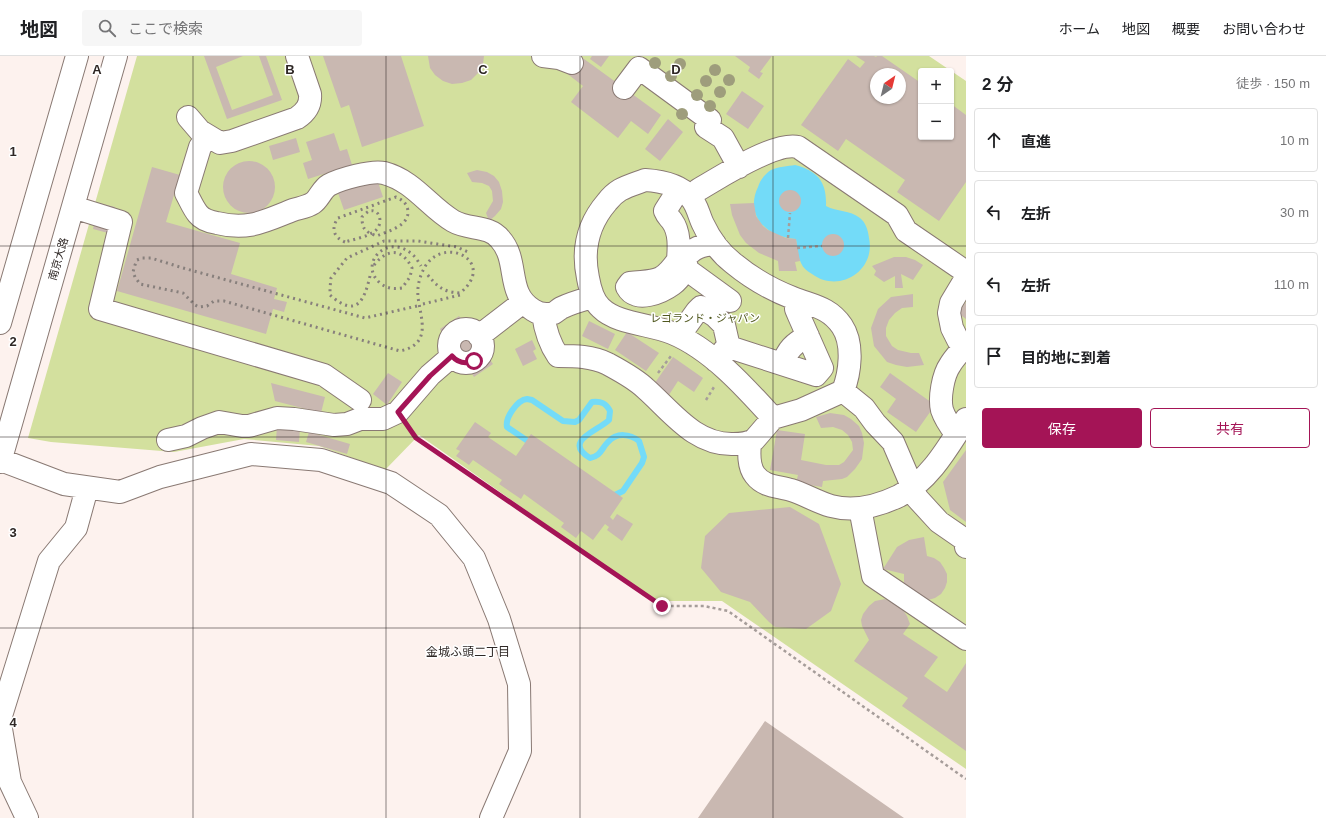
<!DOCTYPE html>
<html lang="ja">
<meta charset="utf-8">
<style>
:root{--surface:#fff;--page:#f6f6f6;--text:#202124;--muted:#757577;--line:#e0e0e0;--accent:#a41456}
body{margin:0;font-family:Helvetica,"Noto Sans JP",sans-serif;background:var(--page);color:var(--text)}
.controls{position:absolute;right:12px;top:12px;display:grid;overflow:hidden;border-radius:4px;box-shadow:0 1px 3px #0004}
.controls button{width:36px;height:36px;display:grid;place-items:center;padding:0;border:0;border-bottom:1px solid var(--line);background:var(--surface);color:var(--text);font:20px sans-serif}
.compass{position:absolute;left:870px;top:12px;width:36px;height:36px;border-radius:50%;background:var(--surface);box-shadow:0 1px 3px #0004;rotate:35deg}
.stop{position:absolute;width:12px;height:12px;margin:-9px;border:3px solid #a41456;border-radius:50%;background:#fff}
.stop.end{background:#a41456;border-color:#fff;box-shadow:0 1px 4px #0008}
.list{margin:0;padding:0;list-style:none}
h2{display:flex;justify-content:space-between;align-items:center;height:52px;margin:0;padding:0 16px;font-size:17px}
h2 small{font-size:13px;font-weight:400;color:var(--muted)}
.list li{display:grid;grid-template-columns:26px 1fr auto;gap:12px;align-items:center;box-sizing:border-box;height:64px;margin:0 8px 8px;padding:0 8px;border:1px solid var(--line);border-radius:4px}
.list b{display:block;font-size:15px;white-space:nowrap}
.list em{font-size:13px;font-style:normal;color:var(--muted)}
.actions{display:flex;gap:8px;padding:12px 16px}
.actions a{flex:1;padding:9px 0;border:1px solid var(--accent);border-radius:4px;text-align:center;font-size:14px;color:var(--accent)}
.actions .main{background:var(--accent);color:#fff}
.icon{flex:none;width:22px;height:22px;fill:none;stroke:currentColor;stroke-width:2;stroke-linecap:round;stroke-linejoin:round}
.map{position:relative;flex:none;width:966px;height:762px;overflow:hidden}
header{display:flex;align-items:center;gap:24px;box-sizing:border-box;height:56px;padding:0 20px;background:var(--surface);border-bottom:1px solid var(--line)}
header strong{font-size:19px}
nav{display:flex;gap:22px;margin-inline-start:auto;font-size:14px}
.search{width:280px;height:36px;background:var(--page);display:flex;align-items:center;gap:10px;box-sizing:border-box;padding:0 14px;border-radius:4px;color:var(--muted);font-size:15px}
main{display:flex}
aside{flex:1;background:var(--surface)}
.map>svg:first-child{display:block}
.green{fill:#d3e09e;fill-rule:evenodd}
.water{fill:#73dbf8}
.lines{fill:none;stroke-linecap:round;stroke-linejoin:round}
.stream{stroke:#73dbf8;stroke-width:6}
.building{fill:#c9b8b1;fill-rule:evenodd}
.minor-casing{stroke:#897973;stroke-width:24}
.path{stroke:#a69d9a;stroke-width:2.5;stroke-dasharray:3 3;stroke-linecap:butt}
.minor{stroke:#fff;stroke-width:22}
.rail{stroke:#877f7c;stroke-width:3;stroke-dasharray:2 4;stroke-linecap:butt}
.tree{fill:#9e9d7c}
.route{stroke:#a41456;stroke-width:5}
.grid{fill:none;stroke:#2e2725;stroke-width:1;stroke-opacity:0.55}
.labels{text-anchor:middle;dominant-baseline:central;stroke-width:3;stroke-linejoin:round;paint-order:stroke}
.street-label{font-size:11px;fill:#2e2725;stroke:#fff}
.park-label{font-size:11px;fill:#50581f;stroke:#fff}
.neighbourhood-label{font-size:12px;fill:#2e2725;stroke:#fff}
.grid-label{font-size:13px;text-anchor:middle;font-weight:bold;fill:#2e2725;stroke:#fff;stroke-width:3;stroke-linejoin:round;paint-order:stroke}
</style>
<header>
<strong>地図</strong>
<div class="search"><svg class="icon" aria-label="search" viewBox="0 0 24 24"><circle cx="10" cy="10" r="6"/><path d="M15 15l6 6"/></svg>ここで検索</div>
<nav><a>ホーム</a><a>地図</a><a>概要</a><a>お問い合わせ</a></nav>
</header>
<main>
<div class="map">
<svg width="966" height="762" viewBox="0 0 966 762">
<rect width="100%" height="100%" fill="#fdf2ee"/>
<path class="green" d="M137,0H929L966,25V713L722,545H655L419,379L385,414L319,390L244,383L174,396L51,386L28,382ZM921,15H951V81H921ZM876,18H900V42H876Z"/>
<path class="water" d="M795,109C818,115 827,126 826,150C837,156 850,154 860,162C866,167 868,174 869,182C876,215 839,238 812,218C807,215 803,212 801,207C797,199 797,191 796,183C768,182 744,160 758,131C760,124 765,118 771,114C778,111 788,110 795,109Z"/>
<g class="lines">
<path class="stream" d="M527,343L532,344L563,365L575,366L579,364L592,346C601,345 606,347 610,355L609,364C598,375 562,385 590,402C601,400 601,393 608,386C617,376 630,378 639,385L644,401L642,407L623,435L615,439L606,438L507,371C505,362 517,344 527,343Z"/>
</g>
<path class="building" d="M204,0H243L216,11L232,54L273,39L259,0H266L282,44L227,63Z
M323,0H401L424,70L362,91L349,49L341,52Z
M428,0H484L483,8L478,17L471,24L462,27L452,28L443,25L435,19L430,12Z
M580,0L661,59L648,78L631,65L618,82L571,46L583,30L565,16Z
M592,0H609L601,11L590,3Z
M735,0H772L760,16L763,17L759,23L748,15L750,11Z
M856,0H874L876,1L877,0H882L921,27V81H951V48L966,59V126L939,165L897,136L905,124L869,99L846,83L838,95L801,69L848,3L860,12L865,6ZM876,18H900V42H876Z
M742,35L764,50L748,73L726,58Z
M668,63L683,76L660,105L645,93Z
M334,77L340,95L347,93L352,109L308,123L303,107L312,104L306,86Z
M296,82L300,96L273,104L269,90Z
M223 131a26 26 0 1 1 52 0a26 26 0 1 1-52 0Z
M152,111L180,119L166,166L240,187L231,218L277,232L274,243L287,246L284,256L273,253L266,278L117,235Z
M477,114L487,116L494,120L499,126L502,135L503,146L501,153L495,160L489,165L486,157L493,145L492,135L489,130L482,127L472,126L467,117Z
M377,123L383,141L344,154L338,137Z
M779 145a11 11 0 1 1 22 0a11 11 0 1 1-22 0Z
M99,147L115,151L108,177L93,173Z
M754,147L756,160L763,170L768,174L786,182L796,183L800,205L795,206L797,215H779L778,205L759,197L746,187L740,179L732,159L730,148Z
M822 189a11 11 0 1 1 22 0a11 11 0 1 1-22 0Z
M894,201H906L915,204L923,209L913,224L901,218L903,232H895V220L884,226L874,219L876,215L872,210Z
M913,238V251L902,252L895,257L889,264L886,272V280L892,290L898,294L911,297H919L924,309L907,311L896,309L887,306L874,290L871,272L878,253L891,241Z
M966,246V263L958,257Z
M459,260L464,267L444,280L440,273Z
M589,265L615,278L608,293L582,280Z
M627,276L659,297L646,315L615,294Z
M456 290a10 10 0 1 1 20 0a10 10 0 1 1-20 0Z
M532,284L536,293L533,295L537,303L523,310L515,293Z
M488,301L493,308L474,321L469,313Z
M673,301L703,322L694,336L678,325L667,342L652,331Z
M388,317L402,326L387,349L373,338Z
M890,317L935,349L916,376L887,356L896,343L880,331Z
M271,327L325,341L321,357L275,345Z
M830,357L844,359L851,363L859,370L862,377L864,387L862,403L855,413L847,421L842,423L823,425L822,431L796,427L798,419L770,414L777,374L805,378L801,404L826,409H839L844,406L853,394L852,386L848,379L842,374L833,371L821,372L816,361Z
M475,366L491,377L488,381L516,400L531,378L623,442L610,461L613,464L617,458L633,468L622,485L607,474L609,471L605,468L593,484L581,475L576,482L561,471L564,467L524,438L521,443L499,428L502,424L473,404L469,409L456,400L460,395L456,393Z
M277,370L300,372L299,386L276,384Z
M309,376L350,388L347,398L306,386Z
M966,394V466L950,454L943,426Z
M790,451L819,468L841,528L831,555L806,573L775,571L769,566L750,546L721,536L701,512L705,480L729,457Z
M924,481L927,500L934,502L940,506L944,512L947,518V526L945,532L941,538L935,542L928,544L904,530V518L883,513L897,491L909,484Z
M885,543L901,551L907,560L910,568L903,578L938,601L924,620L947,636L966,607V695L902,650L908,642L854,605L869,584L862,570L861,564L863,558L869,550L875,545Z
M765,665L904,762H698Z"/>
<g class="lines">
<defs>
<path id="minor" d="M543,0L559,2L572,7
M624,32L639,12L710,64L706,71L723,82L739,111
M188,61L200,75L220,87L232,85L297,62C306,56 311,49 310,38L297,0
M208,80L200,91L186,137C190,144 193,152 198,158C202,163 211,166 217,167C248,175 265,165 293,154C299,152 307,151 313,147C319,143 322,133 329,129C340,123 372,114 384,117C414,125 429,151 453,165C468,174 489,169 500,183C520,205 505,237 533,254C539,258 547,259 554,257C556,256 559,253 561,252C571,247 582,244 593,241
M645,124C660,125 680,129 690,141C697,148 699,160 703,168C710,183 720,197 733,207C750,221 772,234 793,242C813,250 829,251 842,270C854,288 850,317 843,335L801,354L773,362C745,331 711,293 672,277C651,268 617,268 601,252C593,245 590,233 588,222C582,194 588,168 607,146C610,142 615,137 620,134C627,130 637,127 645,124Z
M690,141L698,134C719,122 775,85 798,91L897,159L906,175L966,216
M73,151L121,166L100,253L324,319L360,344
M684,203L678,204C661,228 656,224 630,227L627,231C636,248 662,236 673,228C679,224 683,217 687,211L684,203C693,192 701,189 715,188
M678,204C679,191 680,176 672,165C669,161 667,160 665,155L679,133
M686,213L730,245
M966,222L951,247L949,257L952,272L958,284L966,290
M543,258C545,273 549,287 558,300C575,300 592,300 608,308C621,315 636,323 646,333C672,356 695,389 733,388C741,388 747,388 754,384L773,362
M0,267L77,0
M449 290a17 17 0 1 1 34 0a17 17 0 1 1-34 0Z
M479,280L523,246
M679,280L697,255L701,251L715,260L724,269L729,291
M716,305L725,293L729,291L816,319L822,312L799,260L796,253L797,244
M783,308C787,294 794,287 808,280
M843,335L864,352L875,367L893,386L917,442L939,466L965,484L966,491
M956,378C950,370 945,363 942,354C939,342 943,319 950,309C954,302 960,296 965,290
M168,384L186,380L202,372L219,366L242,370H249L277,362L294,363L334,369L347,368L360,363H383L398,356L430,319L452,300
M750,387C749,397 748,410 755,419C764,431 778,430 791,434C804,438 817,446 831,450C853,456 878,450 899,440C930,424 948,391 966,363
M1,404L64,428L120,436L160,421L251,398L321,404L391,427L439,459L474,502L499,563L519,628L520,695L491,762
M0,406L116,0
M860,452L873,520L966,583
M0,663L49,505L76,472L87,432
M0,667L10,726L27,762"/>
</defs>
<use href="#minor" class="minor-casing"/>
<path class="path" d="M788,182L790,157
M797,192L822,190
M658,317L671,300
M706,344L714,331
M409,373L416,382L662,550H704L728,555L966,723"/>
<use href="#minor" class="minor"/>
<path class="rail" d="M345,186C333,181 331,172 338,162L396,141C402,144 407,147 408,155C409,170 388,175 377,180C366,176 362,174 362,161C364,159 367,156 369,155C380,152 384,168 375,175C367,181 355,183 345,186
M374,209C388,192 402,192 412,212L410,221L402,232C394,233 387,233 380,227C357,207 389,175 414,200C417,203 419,207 421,210
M370,220C364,246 356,262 330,239V232L331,222L347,202L384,185H418L457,191L468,196
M423,248L460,239
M417,250L365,262L183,212L151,202H142L137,204L135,209L133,216L135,221L140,228L183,237L195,249L199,251L207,250L214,245H224L400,295C432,288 421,264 418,241C417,229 420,219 426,209C447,179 497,207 460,237C442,236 437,230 426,217"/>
</g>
<g class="tree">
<circle cx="655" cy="7" r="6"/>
<circle cx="680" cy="8" r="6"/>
<circle cx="715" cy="14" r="6"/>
<circle cx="671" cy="20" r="6"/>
<circle cx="729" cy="24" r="6"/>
<circle cx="706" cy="25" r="6"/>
<circle cx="720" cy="36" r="6"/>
<circle cx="697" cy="39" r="6"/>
<circle cx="710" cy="50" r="6"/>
<circle cx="682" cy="58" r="6"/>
</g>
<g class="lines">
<path class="route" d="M474,305C466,308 458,307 452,300L430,320L398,356L416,382L662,550"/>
</g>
<path class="grid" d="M193,0V762M386,0V762M580,0V762M773,0V762M0,190H966M0,381H966M0,572H966"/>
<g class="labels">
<g class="street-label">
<text transform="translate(58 203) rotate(-74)">南京大路</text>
</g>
<g class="park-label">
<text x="705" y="262">レゴランド・ジャパン</text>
</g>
<g class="neighbourhood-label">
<text x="468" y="596">金城ふ頭二丁目</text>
</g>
</g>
<g class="grid-label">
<text x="97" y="18">A</text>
<text x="290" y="18">B</text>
<text x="483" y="18">C</text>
<text x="676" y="18">D</text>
<text x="13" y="100">1</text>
<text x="13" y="290">2</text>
<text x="13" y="481">3</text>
<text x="13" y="671">4</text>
</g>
</svg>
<div class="controls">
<button>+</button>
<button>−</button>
</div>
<svg class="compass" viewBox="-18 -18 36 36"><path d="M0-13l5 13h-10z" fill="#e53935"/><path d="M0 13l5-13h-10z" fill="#757577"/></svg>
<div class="stop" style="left:474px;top:305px"></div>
<div class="stop end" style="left:662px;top:550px"></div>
</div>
<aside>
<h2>2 分<small>徒歩 · 150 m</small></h2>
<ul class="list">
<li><svg class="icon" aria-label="ahead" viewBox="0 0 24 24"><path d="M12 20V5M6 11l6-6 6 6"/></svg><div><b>直進</b></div><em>10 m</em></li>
<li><svg class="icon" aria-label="left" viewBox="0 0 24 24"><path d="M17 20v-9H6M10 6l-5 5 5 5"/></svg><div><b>左折</b></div><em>30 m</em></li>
<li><svg class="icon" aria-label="left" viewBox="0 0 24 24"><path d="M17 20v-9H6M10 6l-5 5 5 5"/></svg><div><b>左折</b></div><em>110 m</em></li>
<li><svg class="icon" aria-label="arrive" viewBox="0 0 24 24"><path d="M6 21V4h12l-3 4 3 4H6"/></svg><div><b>目的地に到着</b></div></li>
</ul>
<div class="actions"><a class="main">保存</a><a>共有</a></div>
</aside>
</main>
